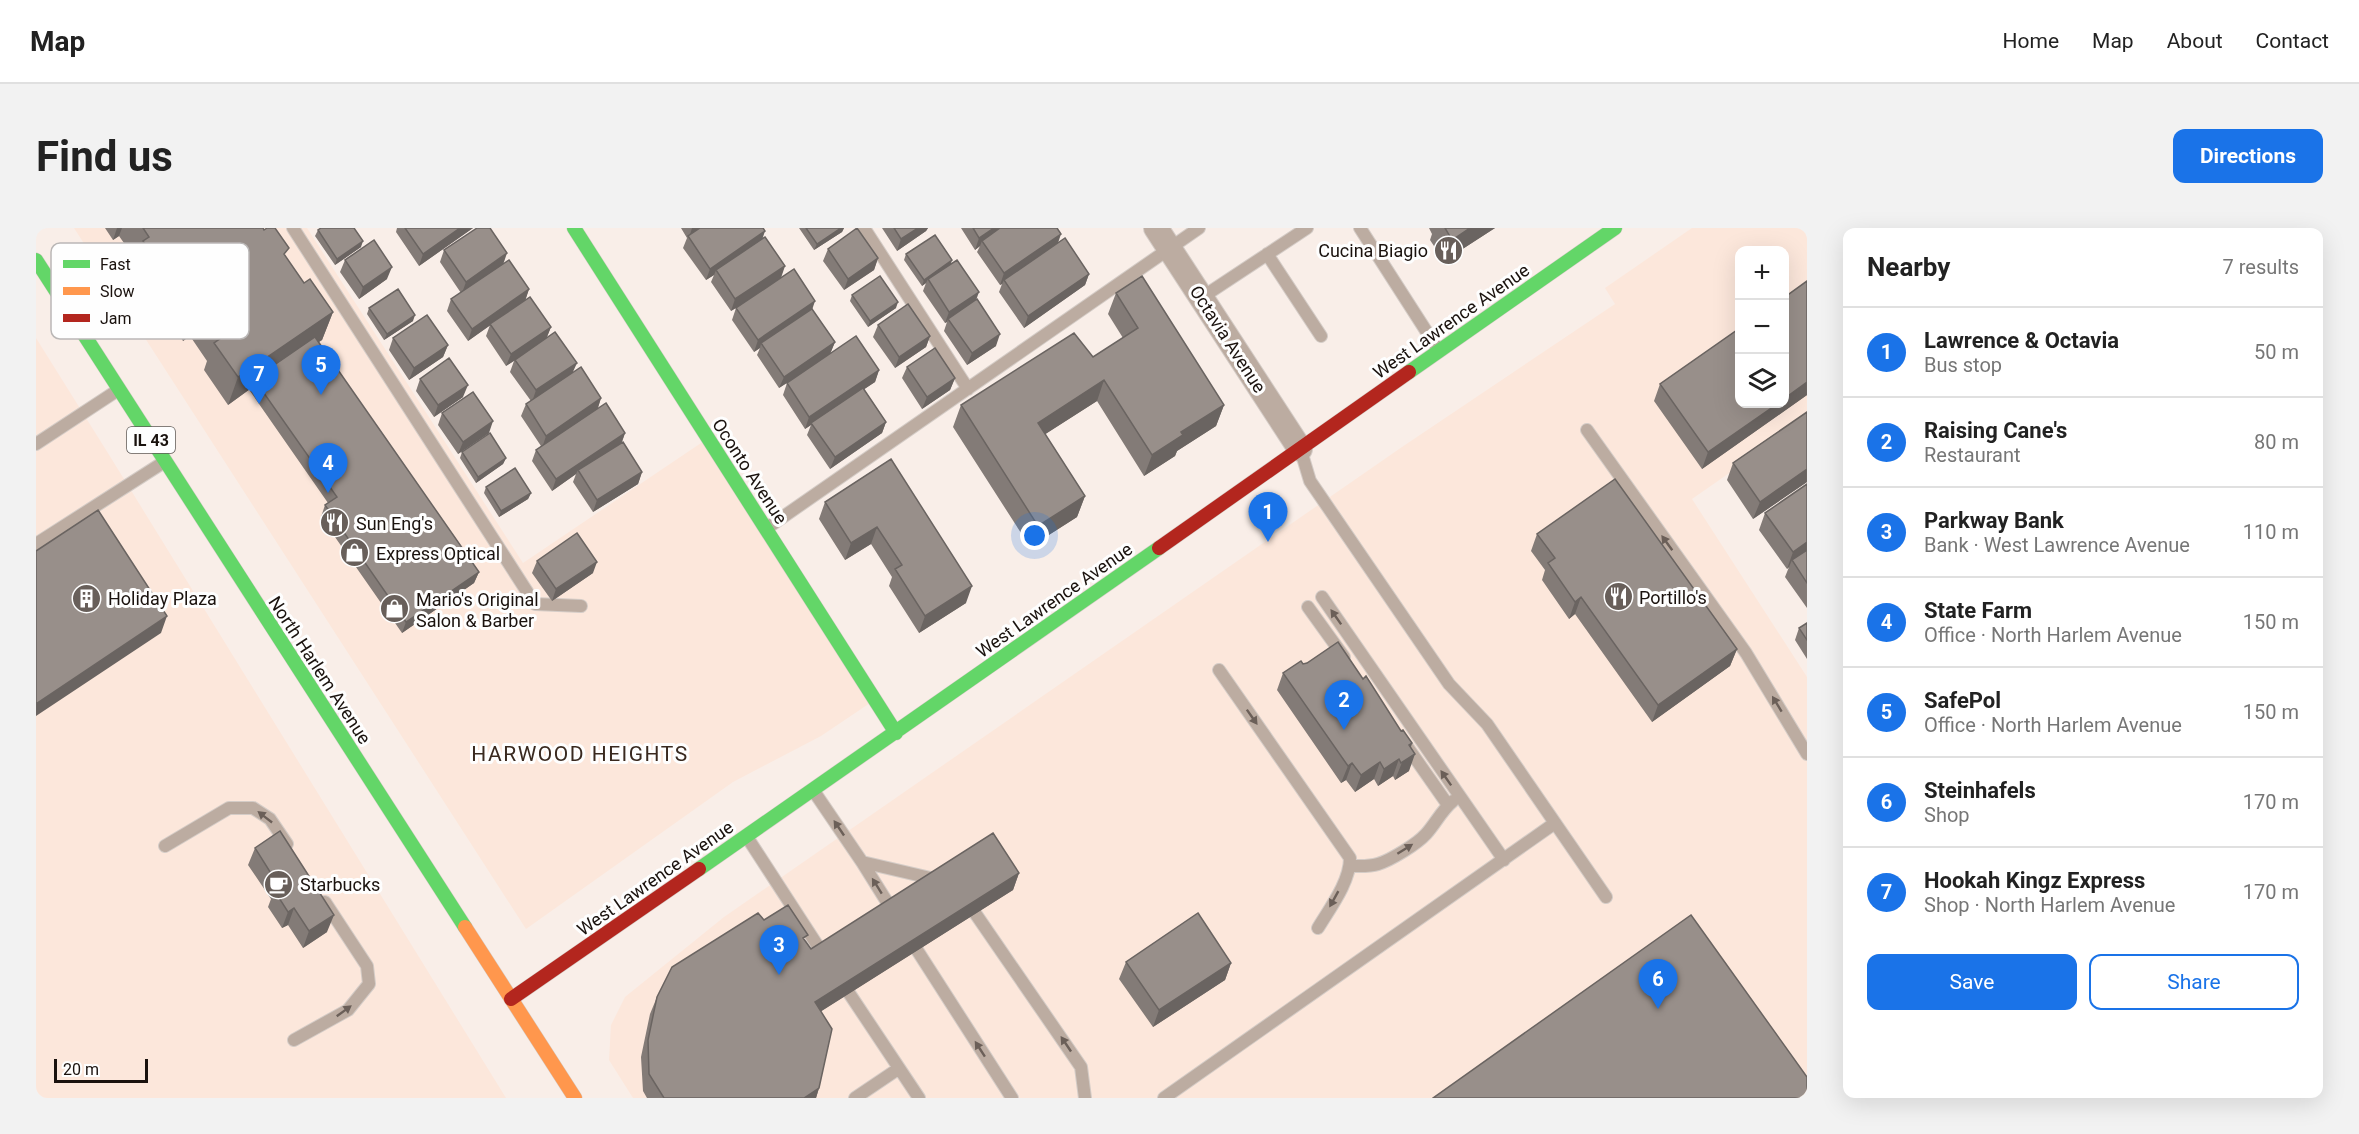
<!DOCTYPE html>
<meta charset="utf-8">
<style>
:root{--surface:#fff;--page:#f2f2f2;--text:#222;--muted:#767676;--line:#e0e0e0;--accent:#1a73e8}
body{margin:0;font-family:Roboto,sans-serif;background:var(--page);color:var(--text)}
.controls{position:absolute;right:18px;top:18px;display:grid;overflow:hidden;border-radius:12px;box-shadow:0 6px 24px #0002}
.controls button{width:54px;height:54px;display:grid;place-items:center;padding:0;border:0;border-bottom:2px solid var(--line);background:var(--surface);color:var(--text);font:30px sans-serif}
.scale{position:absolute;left:18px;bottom:15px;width:94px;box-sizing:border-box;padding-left:6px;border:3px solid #1a120e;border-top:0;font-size:16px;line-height:21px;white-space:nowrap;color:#1a120e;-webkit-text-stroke:4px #fefefe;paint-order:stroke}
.you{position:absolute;left:999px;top:308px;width:21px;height:21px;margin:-15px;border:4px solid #fff;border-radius:50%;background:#1a73e8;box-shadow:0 0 0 9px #1a73e833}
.badge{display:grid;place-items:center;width:39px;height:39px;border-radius:50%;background:var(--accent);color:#fff;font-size:20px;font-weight:700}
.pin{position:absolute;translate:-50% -50px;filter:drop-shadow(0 2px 3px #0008)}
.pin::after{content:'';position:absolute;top:32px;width:21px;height:18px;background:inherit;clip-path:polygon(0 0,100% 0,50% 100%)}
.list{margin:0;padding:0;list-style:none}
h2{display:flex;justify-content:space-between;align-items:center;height:78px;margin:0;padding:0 24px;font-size:26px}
h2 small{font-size:20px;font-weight:400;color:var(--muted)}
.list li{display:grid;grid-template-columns:39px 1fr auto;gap:18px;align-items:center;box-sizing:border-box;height:90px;padding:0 24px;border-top:2px solid var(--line)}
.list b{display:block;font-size:22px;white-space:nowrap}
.list p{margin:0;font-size:20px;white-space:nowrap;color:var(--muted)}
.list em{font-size:20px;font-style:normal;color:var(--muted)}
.actions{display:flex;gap:12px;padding:18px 24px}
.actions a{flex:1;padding:14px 0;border:2px solid var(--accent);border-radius:12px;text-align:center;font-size:21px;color:var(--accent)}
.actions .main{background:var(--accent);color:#fff}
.icon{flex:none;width:33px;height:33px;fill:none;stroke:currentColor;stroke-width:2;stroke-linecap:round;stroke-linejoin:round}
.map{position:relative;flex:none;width:1771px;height:870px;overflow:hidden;border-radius:12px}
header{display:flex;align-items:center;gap:36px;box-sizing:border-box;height:84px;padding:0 30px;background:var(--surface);border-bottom:2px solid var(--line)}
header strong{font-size:28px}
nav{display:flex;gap:33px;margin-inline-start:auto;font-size:21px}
.intro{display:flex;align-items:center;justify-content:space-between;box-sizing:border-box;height:144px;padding:0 36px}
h1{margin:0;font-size:42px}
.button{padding:15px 27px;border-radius:12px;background:var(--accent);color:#fff;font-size:21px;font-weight:700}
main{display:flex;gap:36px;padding:0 36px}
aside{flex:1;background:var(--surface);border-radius:12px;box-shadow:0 6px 24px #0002}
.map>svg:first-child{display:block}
.built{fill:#fce7db;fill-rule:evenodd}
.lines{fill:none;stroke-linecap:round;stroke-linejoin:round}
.lane-casing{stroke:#d4ccc7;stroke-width:14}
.street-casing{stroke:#d4ccc7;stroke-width:26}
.fast-casing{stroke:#d4ccc7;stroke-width:15}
.slow-casing{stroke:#d4ccc7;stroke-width:15}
.jam-casing{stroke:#d4ccc7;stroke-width:15}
.lane{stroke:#bcaca1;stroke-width:12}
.street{stroke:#bcaca1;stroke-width:24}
.fast{stroke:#63d668;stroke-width:14}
.slow{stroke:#ff974d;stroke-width:14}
.jam{stroke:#b3261e;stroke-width:14}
.wall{fill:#837b77}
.shaded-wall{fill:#6a6461}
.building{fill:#988f8a;stroke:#6a6461;stroke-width:1.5}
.oneway{fill:#6b5f58}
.labels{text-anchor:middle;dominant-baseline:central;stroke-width:6;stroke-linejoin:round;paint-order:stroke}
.shield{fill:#fefefe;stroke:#5e5956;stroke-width:1.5}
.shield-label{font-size:16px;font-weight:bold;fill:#1a120e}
.poi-label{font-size:18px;fill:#1a120e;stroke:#fefefe;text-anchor:start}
.street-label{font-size:18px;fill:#1a120e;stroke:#fefefe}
.quarter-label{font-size:21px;letter-spacing:1.5px;fill:#39291f;stroke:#fefefe}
.key{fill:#fefefe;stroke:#bab7b6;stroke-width:1.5}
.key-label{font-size:16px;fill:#1a120e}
</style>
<header>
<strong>Map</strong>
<nav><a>Home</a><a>Map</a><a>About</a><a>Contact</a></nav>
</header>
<div class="intro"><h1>Find us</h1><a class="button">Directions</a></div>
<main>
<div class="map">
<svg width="1771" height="870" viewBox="0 0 1771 870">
<rect width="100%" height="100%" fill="#f9eee8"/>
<path class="built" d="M38,0H271L487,335L668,213L837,473L785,508L697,554L490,701Z
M1656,0H1771V191L1656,271L1771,449V870H597L573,832L575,797L589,769L688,689L1366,219L1579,76L1569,60ZM1704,22H1748V176H1704Z
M0,110L75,230L470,870H0Z"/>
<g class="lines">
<defs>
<path id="lane" d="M257,0L499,376L545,378
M828,0L932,161
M1324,0L1403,123
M1231,26L1285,108
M1165,70L1271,0
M1551,202L1710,425L1771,526
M0,216L82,162
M1265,223L1274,253L1413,456L1451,496L1570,669
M731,300L1163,0
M0,316L128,234
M1286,369L1468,632
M1272,379L1308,429
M1183,442L1314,630C1314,654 1294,680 1282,700
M1370,517L1412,577
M777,562L826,634L903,652
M711,609L787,726
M129,618L193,580H217L234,591L251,616
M826,634L856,682
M1314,638C1323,638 1333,639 1342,636C1355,632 1381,616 1390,606C1400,595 1405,583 1417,573
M939,685L1045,839L1049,870
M881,722L976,870
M813,765L883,870
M258,812L312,782L333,756L331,738L289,674
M819,870L862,841
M1128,870L1519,595"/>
<path id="street" d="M1120,0L1264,221"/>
<path id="fast" d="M538,0L860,505
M0,32L429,699
M1373,144L1579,0
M663,641L1123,320"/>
<path id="slow" d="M429,699L539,870"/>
<path id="jam" d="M1123,320L1373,144
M475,771L663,641"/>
</defs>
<use href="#lane" class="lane-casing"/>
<use href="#street" class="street-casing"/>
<use href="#fast" class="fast-casing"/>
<use href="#slow" class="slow-casing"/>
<use href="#jam" class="jam-casing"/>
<use href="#lane" class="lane"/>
<use href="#street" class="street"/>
<use href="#fast" class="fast"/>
<use href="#slow" class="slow"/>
<use href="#jam" class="jam"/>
</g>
<path class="wall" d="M69,0H227L250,29L268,55L297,84L286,112L282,114L443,344L438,355L366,405L285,289L289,277L292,275L214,163V161L192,177L168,142L171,133L154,108L147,113L130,88L134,78L122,61L115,66L97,40L100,32L83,8L77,12Z
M361,0H437L383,38L360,4Z
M645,0H727L726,10L745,50L776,81L799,114L794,126L843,142L839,154L828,161L850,194L846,205L794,241L771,207L775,197L769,201L747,167L751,155L743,160L721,127L724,120L718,124L696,92L700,80L695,83L675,54L678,47L670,52L647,20L651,10Z
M763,0H808L806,4L778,22Z
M846,0H892L890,3L861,23Z
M925,0H1021L1022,14L1053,46L1049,57L988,100L963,64L966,56L964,57L941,24L944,18L939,22Z
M1393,0H1459L1408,33L1394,12L1396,6Z
M282,2L325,19L299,37L279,8Z
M792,21L842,30L838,42L808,62L787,33Z
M408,22L467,36L493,61L489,73L515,99L511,109L537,145L565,170L562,180L589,205L586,214L606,244L602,256L557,284L537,254L540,246L516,263L496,233L500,222L505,218L485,188L490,176L495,173L474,144L478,133L470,138L450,108L454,97L432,113L411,83L415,71L425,65L404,34Z
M870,26L915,36L940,72L960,118L931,137L908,103L911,94L909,95L887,63L890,55L886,58L868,32Z
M309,32L351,51L323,71L304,44Z
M1771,53V167L1666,241L1618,173L1624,156Z
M1080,65L1188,177L1180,198L1141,223L1139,228L1108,248L1061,173L1009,206L1049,268L1041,289L994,319L917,199L925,177L1057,129L1087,110L1072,86Z
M816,67L860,80L832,99L814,73Z
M333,80L377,93L348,112L331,86Z
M842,97L894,108L890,119L859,140L837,109Z
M357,110L412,117L407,129L373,152L353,122Z
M871,139L919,150L914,162L886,181L866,150Z
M384,151L427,169L398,189L380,163Z
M1771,184V254L1717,291L1691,252L1697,235Z
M406,185L453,205L422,226L402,197Z
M426,224L470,230L467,236L440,255L424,230Z
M855,231L930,375L883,405L853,358L856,349L835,316L809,332L783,291L789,274Z
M1771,256V380L1749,349L1753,339L1751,341L1723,302L1729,285Z
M450,259L495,265L492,271L463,289L448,265Z
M1501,306L1701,421L1694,438L1616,494L1539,386L1533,391L1506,352L1509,342L1495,323Z
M501,333L557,345L516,373L496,345Z
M1771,395V431L1759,412L1763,400Z
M1267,436L1327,451L1365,503L1376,515L1375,519L1373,543L1359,552L1357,548L1342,558L1338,551L1319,564L1310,552L1305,555L1241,462L1247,445Z
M219,620L291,704L267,720L252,697L246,700L232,679L235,671L212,637Z
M983,645L977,662L785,783L783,860L780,870H611L607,863L605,829L614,786L621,769L728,692L770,713L775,721Z
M1090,734L1195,735L1189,752L1117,799L1083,751Z"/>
<path class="shaded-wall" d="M81,0H86L83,8L77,12Z
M424,0H437L383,38L387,26Z
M656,0H669L653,10Z
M805,0H808L806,4L778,22L781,16Z
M882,0H892L890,3L861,23L865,11Z
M958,0H971L946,13L944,18L939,22L943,10Z
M1434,0H1459L1408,33L1416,12Z
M729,3L725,15L680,42L678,47L670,52L674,41Z
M1025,6L1021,18L968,52L966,56L964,57L968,45Z
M327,13L325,19L299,37L301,31Z
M471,25L467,37L426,65L430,54Z
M842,30L838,42L808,62L812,51Z
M916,32L914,39L892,51L890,55L886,58L888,52Z
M132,33L122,61L115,66L125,38Z
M749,38L745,50L695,83L699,71Z
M356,39L351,51L323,71L327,59Z
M1053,46L1049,57L988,100L992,88Z
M493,61L489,73L432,113L436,101Z
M943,64L939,75L912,91L911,94L909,95L913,84Z
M779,73L775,85L725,115L724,120L718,124L722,112Z
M862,74L860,80L832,99L834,93Z
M164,80L154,108L147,113L157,85Z
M297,84L286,112L222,156L218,151L214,161L192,177L202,149Z
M379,87L377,93L348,112L351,106Z
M515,99L510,111L470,138L475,126Z
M964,106L960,118L931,137L936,125Z
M894,108L890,119L859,140L863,129Z
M799,114L794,126L743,160L748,149Z
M412,117L407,129L373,152L378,140Z
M541,135L536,146L496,174L500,162Z
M843,142L839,154L769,201L773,189Z
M919,150L914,162L886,181L891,169Z
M1068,152L1061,173L994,216L1002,195Z
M1771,154V167L1666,241L1672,224L1741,176H1749V170Z
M432,157L427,169L398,189L402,177Z
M565,170L561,182L506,220L510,208Z
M1188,177L1180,198L1141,223L1139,228L1108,248L1116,227L1145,204Z
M457,193L453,205L422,226L427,214Z
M850,194L846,205L794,241L799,229Z
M589,205L585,216L542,242L540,246L516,263L520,251Z
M470,230L467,236L440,255L442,249Z
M1771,241V254L1717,291L1724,274Z
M606,244L602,256L557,284L561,272Z
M495,265L492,271L463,289L465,283Z
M1049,268L1041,289L994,319L1002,298Z
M841,299L835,316L809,332L815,315Z
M1771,314V327L1756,332L1753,339L1751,341L1757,324Z
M561,334L557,345L516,373L520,361Z
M443,344L438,355L366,405L370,394Z
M936,358L930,375L883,405L889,388Z
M1545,369L1539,386L1533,391L1539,374Z
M131,388L125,405L0,488V476Z
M1701,421L1694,438L1616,494L1622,477Z
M1376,515L1370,532L1379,526L1373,543L1359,552L1373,517Z
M1363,531L1357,548L1342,558L1348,541Z
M1344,534L1338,551L1319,564L1325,547Z
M1316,535L1310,552L1305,555L1312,538Z
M983,645L977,662L773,791L779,774Z
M258,680L252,697L246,700L252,684Z
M298,687L291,704L267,720L273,703Z
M1195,735L1189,752L1117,799L1123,782Z
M783,860L780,870H768Z"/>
<path class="building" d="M107,0H227L228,2L231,0H239L253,20L248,26L268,55L274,51L297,84L202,149L178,115L185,110L164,80L157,85L140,61L147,56L132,33L125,38L107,13L113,9Z
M285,0H318L327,13L301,31L282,2Z
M369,0H424L387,26Z
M441,0H454L471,25L430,54L408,22Z
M664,0H727L729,3L674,41L652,8Z
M770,0H805L781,16Z
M821,0L842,30L812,51L792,21Z
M858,0H882L865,11Z
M937,0H958L943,10Z
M964,0H1021L1025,6L968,45L946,13Z
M1409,0H1434L1416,12Z
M899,7L916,32L888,52L870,26Z
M729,9L749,38L699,71L680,42Z
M1029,10L1053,46L992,88L968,52Z
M338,12L356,39L327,59L309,32Z
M473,32L493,61L436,101L415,71Z
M921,32L943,64L913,84L892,51Z
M758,41L779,73L722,112L700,80Z
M844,48L862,74L834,93L816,67Z
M1106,48L1188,177L1145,204L1147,207L1116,227L1068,152L1002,195L1049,268L1002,298L925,177L1038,105L1057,129L1102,100L1080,65Z
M1771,53V154L1749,170V69Z
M362,61L379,87L351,106L333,80Z
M494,69L515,99L475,126L454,96Z
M941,71L964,106L936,125L912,91Z
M872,76L894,108L863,129L842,97Z
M776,81L799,114L748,149L725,115Z
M391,87L412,117L378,140L357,110Z
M1704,100V176H1741L1672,224L1624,156Z
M519,104L541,135L500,162L479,132Z
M820,108L843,142L773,189L751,155Z
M279,109L443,344L370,394L289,277L301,269L218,151Z
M899,120L919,150L891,169L871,139Z
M413,130L432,157L402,177L384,151Z
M545,139L565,170L510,208L490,176Z
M827,160L850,194L799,229L775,195Z
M437,164L457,193L427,214L406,185Z
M570,175L589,205L520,251L500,222Z
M1771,184V241L1724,274L1697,235Z
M454,205L470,230L442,249L426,224Z
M587,214L606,244L561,272L542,242Z
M855,231L936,358L889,388L859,341L866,337L841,299L815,315L789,274Z
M479,240L495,265L465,283L450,259Z
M1579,251L1701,421L1622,477L1545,369L1539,374L1512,335L1519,330L1501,306Z
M1771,256V314L1757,324L1729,285Z
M62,282L131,388L0,476V323Z
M541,305L561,334L520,361L501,333Z
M1771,322V355L1756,332Z
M1771,395V412L1763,400Z
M1302,414L1327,451L1330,448L1365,503L1367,502L1376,515L1373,517L1379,526L1365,535L1363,531L1348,541L1344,534L1325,547L1316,535L1312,538L1247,445L1265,433L1267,436L1271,435Z
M244,603L298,687L273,703L258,680L252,684L238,662L243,658L219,620Z
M957,605L983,645L779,774L796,801L783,860L768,870H628L613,846L612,812L621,769L636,739L722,685L728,692L752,677L772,707L767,710L775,721Z
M1162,685L1195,735L1123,782L1090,734Z
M1655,687L1771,849V870H1397Z"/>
<defs><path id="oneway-solid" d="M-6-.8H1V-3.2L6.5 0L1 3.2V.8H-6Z" transform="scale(1.5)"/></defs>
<g class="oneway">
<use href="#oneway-solid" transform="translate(1631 315) rotate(-126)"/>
<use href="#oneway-solid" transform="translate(1300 389) rotate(-125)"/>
<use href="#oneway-solid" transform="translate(1741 476) rotate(-121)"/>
<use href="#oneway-solid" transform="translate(1216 489) rotate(55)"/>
<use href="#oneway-solid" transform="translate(1410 550) rotate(-125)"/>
<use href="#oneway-solid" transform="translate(229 589) rotate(-142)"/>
<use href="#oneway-solid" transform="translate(803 600) rotate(-124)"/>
<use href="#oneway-solid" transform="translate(1369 621) rotate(-32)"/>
<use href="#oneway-solid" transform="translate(841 658) rotate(-122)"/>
<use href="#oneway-solid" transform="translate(1298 671) rotate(119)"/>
<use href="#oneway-solid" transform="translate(308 783) rotate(-36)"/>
<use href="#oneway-solid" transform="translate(1030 816) rotate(-124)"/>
<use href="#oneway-solid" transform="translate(944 821) rotate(-123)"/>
</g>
<defs>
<symbol id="restaurant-disc" viewBox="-11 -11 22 22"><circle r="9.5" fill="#685f5a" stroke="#fefefe"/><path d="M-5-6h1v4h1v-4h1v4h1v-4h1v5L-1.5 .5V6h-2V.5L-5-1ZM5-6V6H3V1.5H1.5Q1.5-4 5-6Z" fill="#fff"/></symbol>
<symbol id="shop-disc" viewBox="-11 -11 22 22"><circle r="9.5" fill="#685f5a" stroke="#fefefe"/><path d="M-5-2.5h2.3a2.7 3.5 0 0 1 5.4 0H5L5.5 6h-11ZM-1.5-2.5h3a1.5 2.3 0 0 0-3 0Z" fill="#fff"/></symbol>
<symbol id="building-disc" viewBox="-11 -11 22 22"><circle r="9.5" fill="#685f5a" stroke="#fefefe"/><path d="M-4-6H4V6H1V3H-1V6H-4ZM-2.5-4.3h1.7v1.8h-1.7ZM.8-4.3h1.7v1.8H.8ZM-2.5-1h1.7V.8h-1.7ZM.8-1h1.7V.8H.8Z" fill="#fff"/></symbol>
<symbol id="cafe-disc" viewBox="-11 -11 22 22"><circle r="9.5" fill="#685f5a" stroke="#fefefe"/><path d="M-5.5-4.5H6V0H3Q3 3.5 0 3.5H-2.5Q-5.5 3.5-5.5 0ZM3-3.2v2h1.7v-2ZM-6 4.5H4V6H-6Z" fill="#fff"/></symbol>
</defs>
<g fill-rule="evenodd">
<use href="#restaurant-disc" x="1396" y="6" width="33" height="33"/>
<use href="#restaurant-disc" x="282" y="278" width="33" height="33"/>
<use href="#shop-disc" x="302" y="308" width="33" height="33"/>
<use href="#restaurant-disc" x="1566" y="352" width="33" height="33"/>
<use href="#building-disc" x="34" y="354" width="33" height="33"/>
<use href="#shop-disc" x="342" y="364" width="33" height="33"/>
<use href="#cafe-disc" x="226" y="640" width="33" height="33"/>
</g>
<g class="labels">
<rect class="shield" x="91" y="199" width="48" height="26" rx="4.5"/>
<g class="shield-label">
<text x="115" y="212">IL 43</text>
</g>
<g class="poi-label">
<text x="1392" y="22" text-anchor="end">Cucina Biagio</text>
<text x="320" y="295">Sun Eng's</text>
<text x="340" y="325">Express Optical</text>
<text x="1603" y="369">Portillo's</text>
<text x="72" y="370">Holiday Plaza</text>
<text x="380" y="371">Mario's Original<tspan x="380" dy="21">Salon &amp; Barber</tspan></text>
<text x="264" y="656">Starbucks</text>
</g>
<g class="street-label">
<text transform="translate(1415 93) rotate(-35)">West Lawrence Avenue</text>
<text transform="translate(1192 111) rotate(57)">Octavia Avenue</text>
<text transform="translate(714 243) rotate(57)">Oconto Avenue</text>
<text transform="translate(1018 372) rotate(-35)">West Lawrence Avenue</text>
<text transform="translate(284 442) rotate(57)">North Harlem Avenue</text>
<text transform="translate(619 650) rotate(-35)">West Lawrence Avenue</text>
</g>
<g class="quarter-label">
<text x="544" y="526">HARWOOD HEIGHTS</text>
</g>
</g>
<rect x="15" y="15" width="198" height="96" rx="9" class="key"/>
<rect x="27" y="32" width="27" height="8" fill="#63d668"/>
<rect x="27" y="59" width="27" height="8" fill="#ff974d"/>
<rect x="27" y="86" width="27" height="8" fill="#b3261e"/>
<g class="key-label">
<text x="64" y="42">Fast</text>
<text x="64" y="69">Slow</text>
<text x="64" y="96">Jam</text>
</g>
</svg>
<div class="controls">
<button>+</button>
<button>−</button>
<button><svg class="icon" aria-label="layers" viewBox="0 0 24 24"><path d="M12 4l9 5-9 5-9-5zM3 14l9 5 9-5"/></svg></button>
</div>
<div class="scale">20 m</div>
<div class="you"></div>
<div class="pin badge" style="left:1232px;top:314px">1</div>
<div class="pin badge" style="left:1308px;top:502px">2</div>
<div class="pin badge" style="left:743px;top:747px">3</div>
<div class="pin badge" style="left:292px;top:265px">4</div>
<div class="pin badge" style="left:285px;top:167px">5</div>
<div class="pin badge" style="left:1622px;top:781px">6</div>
<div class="pin badge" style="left:223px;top:176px">7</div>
</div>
<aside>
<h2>Nearby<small>7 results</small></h2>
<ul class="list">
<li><span class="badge">1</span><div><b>Lawrence &amp; Octavia</b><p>Bus stop</p></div><em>50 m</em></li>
<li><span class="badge">2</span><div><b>Raising Cane's</b><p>Restaurant</p></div><em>80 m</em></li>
<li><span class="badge">3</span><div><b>Parkway Bank</b><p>Bank · West Lawrence Avenue</p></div><em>110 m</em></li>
<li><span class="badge">4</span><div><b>State Farm</b><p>Office · North Harlem Avenue</p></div><em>150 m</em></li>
<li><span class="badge">5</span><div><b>SafePol</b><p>Office · North Harlem Avenue</p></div><em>150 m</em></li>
<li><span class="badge">6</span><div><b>Steinhafels</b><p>Shop</p></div><em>170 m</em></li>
<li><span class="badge">7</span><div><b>Hookah Kingz Express</b><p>Shop · North Harlem Avenue</p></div><em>170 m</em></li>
</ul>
<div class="actions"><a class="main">Save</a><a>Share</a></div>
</aside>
</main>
